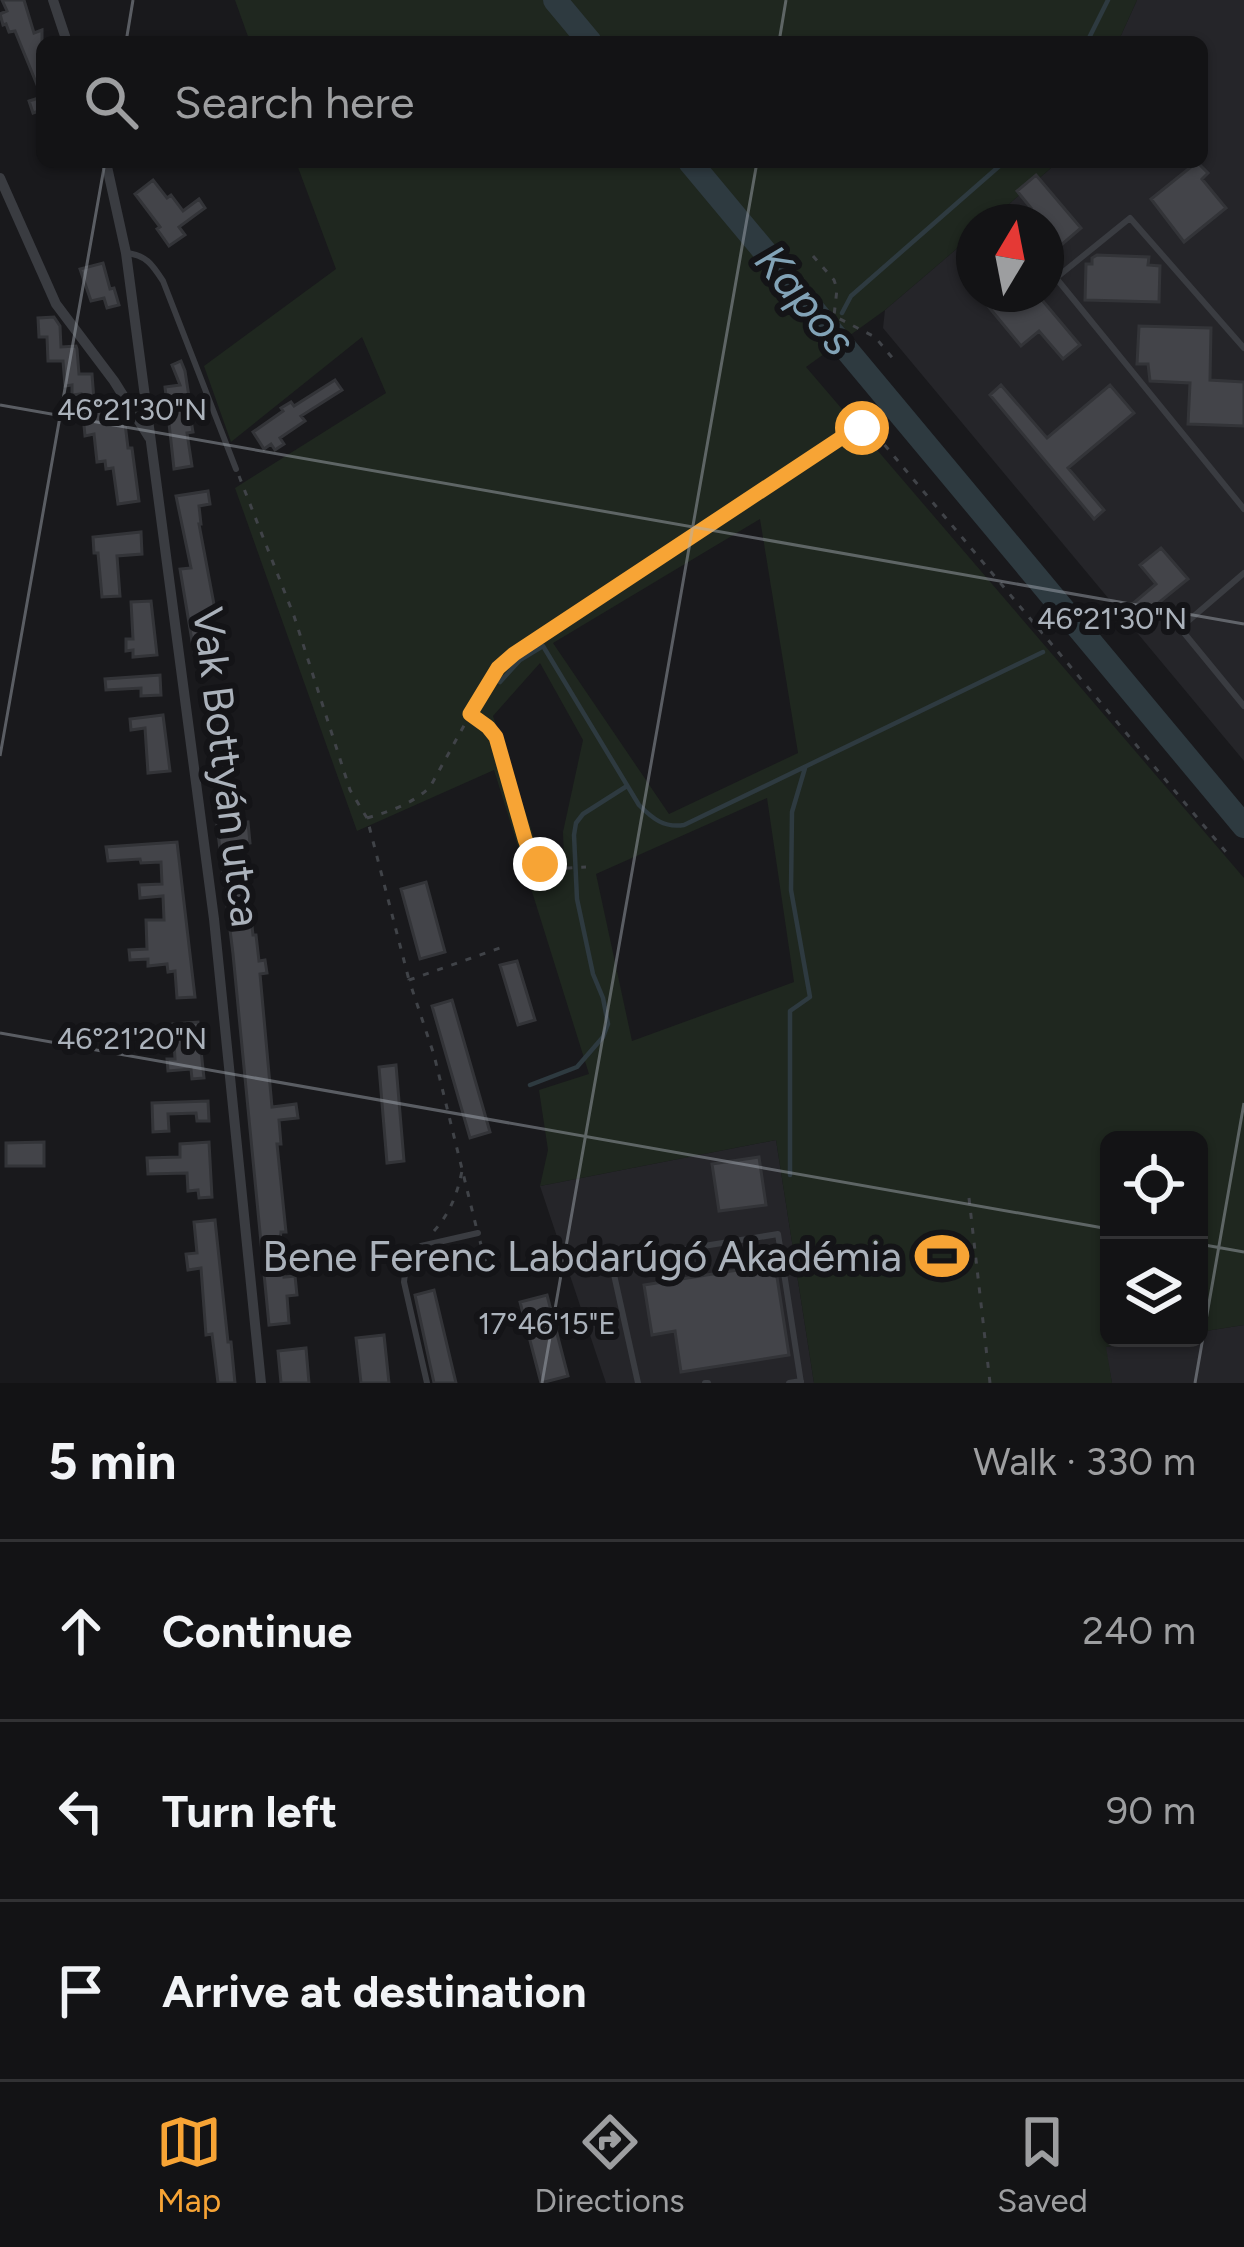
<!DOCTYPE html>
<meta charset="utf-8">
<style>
:root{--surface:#131315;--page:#1c1c1e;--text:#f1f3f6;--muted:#9d9ea0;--line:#323234;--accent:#f7a435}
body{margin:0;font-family:Figtree,sans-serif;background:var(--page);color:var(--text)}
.controls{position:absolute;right:36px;bottom:36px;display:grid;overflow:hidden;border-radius:18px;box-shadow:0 3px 9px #0004}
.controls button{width:108px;height:108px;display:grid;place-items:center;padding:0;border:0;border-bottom:3px solid var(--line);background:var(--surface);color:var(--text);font:60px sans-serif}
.compass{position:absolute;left:956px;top:204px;width:108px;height:108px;border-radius:50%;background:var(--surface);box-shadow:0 3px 9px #0004;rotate:10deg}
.stop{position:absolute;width:36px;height:36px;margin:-27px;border:9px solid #f7a435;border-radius:50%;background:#fff}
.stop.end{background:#f7a435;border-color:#fff;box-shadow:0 3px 12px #0008}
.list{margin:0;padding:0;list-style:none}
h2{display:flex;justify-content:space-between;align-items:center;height:156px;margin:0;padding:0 48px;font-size:51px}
h2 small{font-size:39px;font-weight:400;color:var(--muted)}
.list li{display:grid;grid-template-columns:78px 1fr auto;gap:36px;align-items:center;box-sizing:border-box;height:180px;padding:0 48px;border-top:3px solid var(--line)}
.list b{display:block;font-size:45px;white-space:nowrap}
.list em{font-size:39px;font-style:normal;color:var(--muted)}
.icon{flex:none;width:66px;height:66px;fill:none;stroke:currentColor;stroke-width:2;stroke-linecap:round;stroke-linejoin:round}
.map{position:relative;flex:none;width:1244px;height:1383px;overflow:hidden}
.search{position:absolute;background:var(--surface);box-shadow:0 3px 9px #0004;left:36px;right:36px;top:36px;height:132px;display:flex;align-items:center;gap:30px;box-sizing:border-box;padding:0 42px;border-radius:18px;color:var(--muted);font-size:45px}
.sheet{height:696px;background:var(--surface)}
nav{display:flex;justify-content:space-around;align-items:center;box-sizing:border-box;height:168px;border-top:3px solid var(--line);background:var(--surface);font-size:33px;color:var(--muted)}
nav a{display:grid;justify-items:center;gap:6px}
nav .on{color:var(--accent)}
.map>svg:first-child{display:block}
.built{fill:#252529}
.green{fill:#1f271f;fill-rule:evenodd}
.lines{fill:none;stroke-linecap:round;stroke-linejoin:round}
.stream{stroke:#2e3a40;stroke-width:4.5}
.river{stroke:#2e3a40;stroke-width:24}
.building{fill:#434449;stroke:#333438;stroke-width:3}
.path{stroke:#404348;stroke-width:3;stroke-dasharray:6 9;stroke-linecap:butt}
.service{stroke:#3a3c41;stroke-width:6}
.minor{stroke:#3a3c41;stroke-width:10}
.route{stroke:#f7a435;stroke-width:15}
.ticks{fill:none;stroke:#abb2bb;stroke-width:3;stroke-opacity:0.45}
.labels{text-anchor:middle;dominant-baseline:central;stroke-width:12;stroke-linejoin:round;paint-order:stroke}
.street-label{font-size:42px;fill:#abb2bb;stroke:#141417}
.poi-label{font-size:42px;fill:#abb2bb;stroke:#141417;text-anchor:end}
.water-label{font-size:45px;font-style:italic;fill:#82a3b7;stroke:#141417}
.ticks-label{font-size:30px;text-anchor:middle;fill:#abb2bb;stroke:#141417;stroke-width:12;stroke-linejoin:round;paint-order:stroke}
</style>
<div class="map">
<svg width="1244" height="1383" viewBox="0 0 1244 1383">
<rect width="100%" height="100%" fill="#19191c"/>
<path class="built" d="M1137,0H1244V761L883,328L885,310L974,234V294H1046V222H988L1058,162H1202V42H1118Z
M776,1140L814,1383H606L540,1186Z
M1244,1325V1383H1112L1105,1347L1161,1338H1199V1332Z"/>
<path class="green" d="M235,0H1137L1118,42H250Z
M296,162H1058L988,222H974V234L885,310L806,367L1244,878V1325L1199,1332V1140H1109V1338H1161L1106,1347L1112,1383H814L776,1140L540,1186L548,1150L539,1090L589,1074L494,770L357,831L235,488L386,393L362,337L231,442L204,366L336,269ZM760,519L798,753L669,814L553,643ZM540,663L583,740L563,832L564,861L541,858L493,716ZM767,798L794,982L632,1041L596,874Z"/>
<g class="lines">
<path class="stream" d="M1087,42L1108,0
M842,313L851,296L1004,162
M830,330L836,324
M1076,639L1086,633
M500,682L520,660L543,646L639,805C653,819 664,828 684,825L1043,652
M530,1085L577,1067L603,1037L608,1024L603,998L593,974L577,899L574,835L576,823L583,814L627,786
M790,1175V1011L810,997L791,890L792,812L805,768"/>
<path class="river" d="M555,0L590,42
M690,162L1244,826"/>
</g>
<path class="building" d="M2,0H24L34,33L42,30V110L33,113L29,101L42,97L15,31L9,32L6,24L3,25L0,14L7,11Z
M1197,162L1208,173L1202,179L1226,208L1184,242L1151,199Z
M1036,175L1081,228L1046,258V222H1014L1031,208L1017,191Z
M153,180L167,198L171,195L183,211L199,199L205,208L179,227L185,235L169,246L157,229L160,227L135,194Z
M1097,255L1149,257L1148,265L1160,266L1159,302L1085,300L1086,264H1092V258Z
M103,263L110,289L114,288L119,305L107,308L104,298L91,301L80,269Z
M978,294H1037L1080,345L1063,359L1039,331L1021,346Z
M54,317L60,326L61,347L76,346L77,349L79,374H92L94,400L105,399L107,425L125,423L128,448H132L139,501L118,504L113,468L106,469L105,461L97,462L94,434L85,436L81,394L72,395V385L65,386L63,361H48L47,337H39L38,318Z
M1139,326L1211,328L1210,380L1244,382V426L1188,424L1190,383L1150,381L1148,364H1137Z
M181,361L185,371L190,403H188L193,432L187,433L192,466L174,469L165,387L180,385L172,365Z
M335,380L342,390L301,416L305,421L280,438L284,444L275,450L271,444L264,449L253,432L283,411L281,408L291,402L294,406Z
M1001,385L1047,438L1110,385L1134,413L1068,468L1104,510L1094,519L990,395Z
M208,491L210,504L199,506L201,524H199L216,615L205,617L208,640L212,639L215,652L194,653L180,569L191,568L176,496Z
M141,532L142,554L117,556L120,596L102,597L98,553H94L93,537Z
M1161,548L1188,579L1140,618L1130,606L1156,584L1140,565Z
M151,601L157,655L133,657V650L126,651V639H133L131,602Z
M160,675L161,695L141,696V688L106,690L105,679Z
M163,715L170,771L148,773L145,728L131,730L130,719Z
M248,822L250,843L241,844L239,848L244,897L249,896L253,935H256L259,961L265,960L267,973L260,974L272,1107L296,1104L298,1118L279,1120L281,1144H277L286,1232H281L280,1239L284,1277L295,1276L297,1295L287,1296L289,1323L269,1325L233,954L217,825Z
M177,842L195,997L177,998L175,971L168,972L167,964L148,966V959L130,960L129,950L147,949L146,920H164L163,896L140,898L139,885L162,884L161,862L141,863L140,859L108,861L106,847Z
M426,882L445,952L420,959L401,889Z
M517,961L535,1020L518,1025L500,965Z
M452,1000L490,1132L470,1138L432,1006Z
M198,1022L204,1078L192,1079L191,1069L168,1071L167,1059H175L173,1024Z
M396,1065L404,1161L387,1163L379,1067Z
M208,1101L209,1121H197L196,1113L168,1114L169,1131L153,1132L152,1103Z
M44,1142V1166H6V1143Z
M209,1142L212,1197L199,1198L198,1190L188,1191L187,1173L148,1174L147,1158L180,1157V1144Z
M759,1157L766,1205L719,1211L712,1164Z
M215,1220L228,1342H231L235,1383H218L212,1334L206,1335L201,1268L188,1270L186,1254L197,1253L194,1222Z
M775,1264L789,1355L681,1372L675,1331L652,1335L644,1285Z
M434,1290L456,1383H434L415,1295Z
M547,1295L568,1376L541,1383L520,1302Z
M384,1335L389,1383H361L356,1338Z
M306,1348L309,1383H281L278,1351Z"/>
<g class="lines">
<path class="path" d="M813,256L834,280L837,289L834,316L875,337L895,361
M239,476L294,616L350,790L367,818L409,980
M472,715L488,727L496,737L531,855C547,872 564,868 586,867
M367,818C391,811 412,804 430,787L487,684L498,668L514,654L850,432L862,427L872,430L1231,858
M969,1198L990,1383
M476,1226L434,1055L409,980L500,948
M434,1231C450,1213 457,1195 462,1171
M480,1241L486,1263"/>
<path class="service" d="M126,253C146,255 152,264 163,281L236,469
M1244,348L1130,218L1056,278L1244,509
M1244,573L1180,628L1244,706
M427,1383L404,1282L407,1256L421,1246L478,1233
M638,1383L611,1261L778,1234L801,1383
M705,1383H708
M789,1383L801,1381"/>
<path class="minor" d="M53,0L67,42
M106,162L126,253L214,919L261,1383
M0,178L56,304L114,381L149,437"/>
</g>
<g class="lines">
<path class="route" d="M540,864L531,855L525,839L496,737L488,727L470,714L498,668L514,654L850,432L862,428"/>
</g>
<path class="ticks" d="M126,42L133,0M779,42L786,0M0,405L1244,624M0,756L105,162M0,1033L1109,1229M1199,1244L1244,1252M542,1383L757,162M1195,1383L1244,1103"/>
<defs>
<symbol id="stadium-bare" viewBox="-9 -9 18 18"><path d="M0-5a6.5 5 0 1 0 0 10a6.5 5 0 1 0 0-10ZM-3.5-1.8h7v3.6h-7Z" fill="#f7a435" stroke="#141417" stroke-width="2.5" paint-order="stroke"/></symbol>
</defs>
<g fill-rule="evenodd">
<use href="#stadium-bare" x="904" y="1218" width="76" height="76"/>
</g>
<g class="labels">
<g class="street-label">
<text transform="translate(227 767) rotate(83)">Vak Bottyán utca</text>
</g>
<g class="poi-label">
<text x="902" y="1256">Bene Ferenc Labdarúgó Akadémia</text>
</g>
<g class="water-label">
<text transform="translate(806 300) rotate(50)">Kapos</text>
</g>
</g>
<g class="ticks-label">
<text x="132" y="420">46°21'30"N</text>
<text x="1112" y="629">46°21'30"N</text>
<text x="132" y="1049">46°21'20"N</text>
<text x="547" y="1334">17°46'15"E</text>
</g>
</svg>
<div class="controls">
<button><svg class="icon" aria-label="locate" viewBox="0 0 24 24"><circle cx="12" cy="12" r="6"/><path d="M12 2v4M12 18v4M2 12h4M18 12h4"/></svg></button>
<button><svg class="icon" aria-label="layers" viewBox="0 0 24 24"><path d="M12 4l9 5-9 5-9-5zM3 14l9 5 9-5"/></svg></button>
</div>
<svg class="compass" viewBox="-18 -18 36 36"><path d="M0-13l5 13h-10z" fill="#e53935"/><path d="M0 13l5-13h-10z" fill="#9d9ea0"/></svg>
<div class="stop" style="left:862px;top:428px"></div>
<div class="stop end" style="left:540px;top:864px"></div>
<div class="search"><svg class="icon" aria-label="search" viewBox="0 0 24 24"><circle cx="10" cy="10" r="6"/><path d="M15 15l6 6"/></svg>Search here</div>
</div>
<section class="sheet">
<h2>5 min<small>Walk · 330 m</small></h2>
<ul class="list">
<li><svg class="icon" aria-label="ahead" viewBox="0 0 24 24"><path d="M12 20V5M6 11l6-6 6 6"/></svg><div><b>Continue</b></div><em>240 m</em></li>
<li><svg class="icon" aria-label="left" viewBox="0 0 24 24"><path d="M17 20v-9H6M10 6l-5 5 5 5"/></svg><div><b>Turn left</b></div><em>90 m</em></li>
<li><svg class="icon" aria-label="arrive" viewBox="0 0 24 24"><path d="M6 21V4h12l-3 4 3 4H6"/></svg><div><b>Arrive at destination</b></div></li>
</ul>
</section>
<nav>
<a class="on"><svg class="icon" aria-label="map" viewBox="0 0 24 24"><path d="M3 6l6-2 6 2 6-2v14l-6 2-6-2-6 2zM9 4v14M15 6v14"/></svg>Map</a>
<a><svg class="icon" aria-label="directions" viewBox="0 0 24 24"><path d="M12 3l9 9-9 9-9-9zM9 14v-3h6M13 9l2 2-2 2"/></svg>Directions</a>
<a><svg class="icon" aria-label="saved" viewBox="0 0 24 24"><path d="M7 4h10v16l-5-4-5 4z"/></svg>Saved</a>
</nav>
